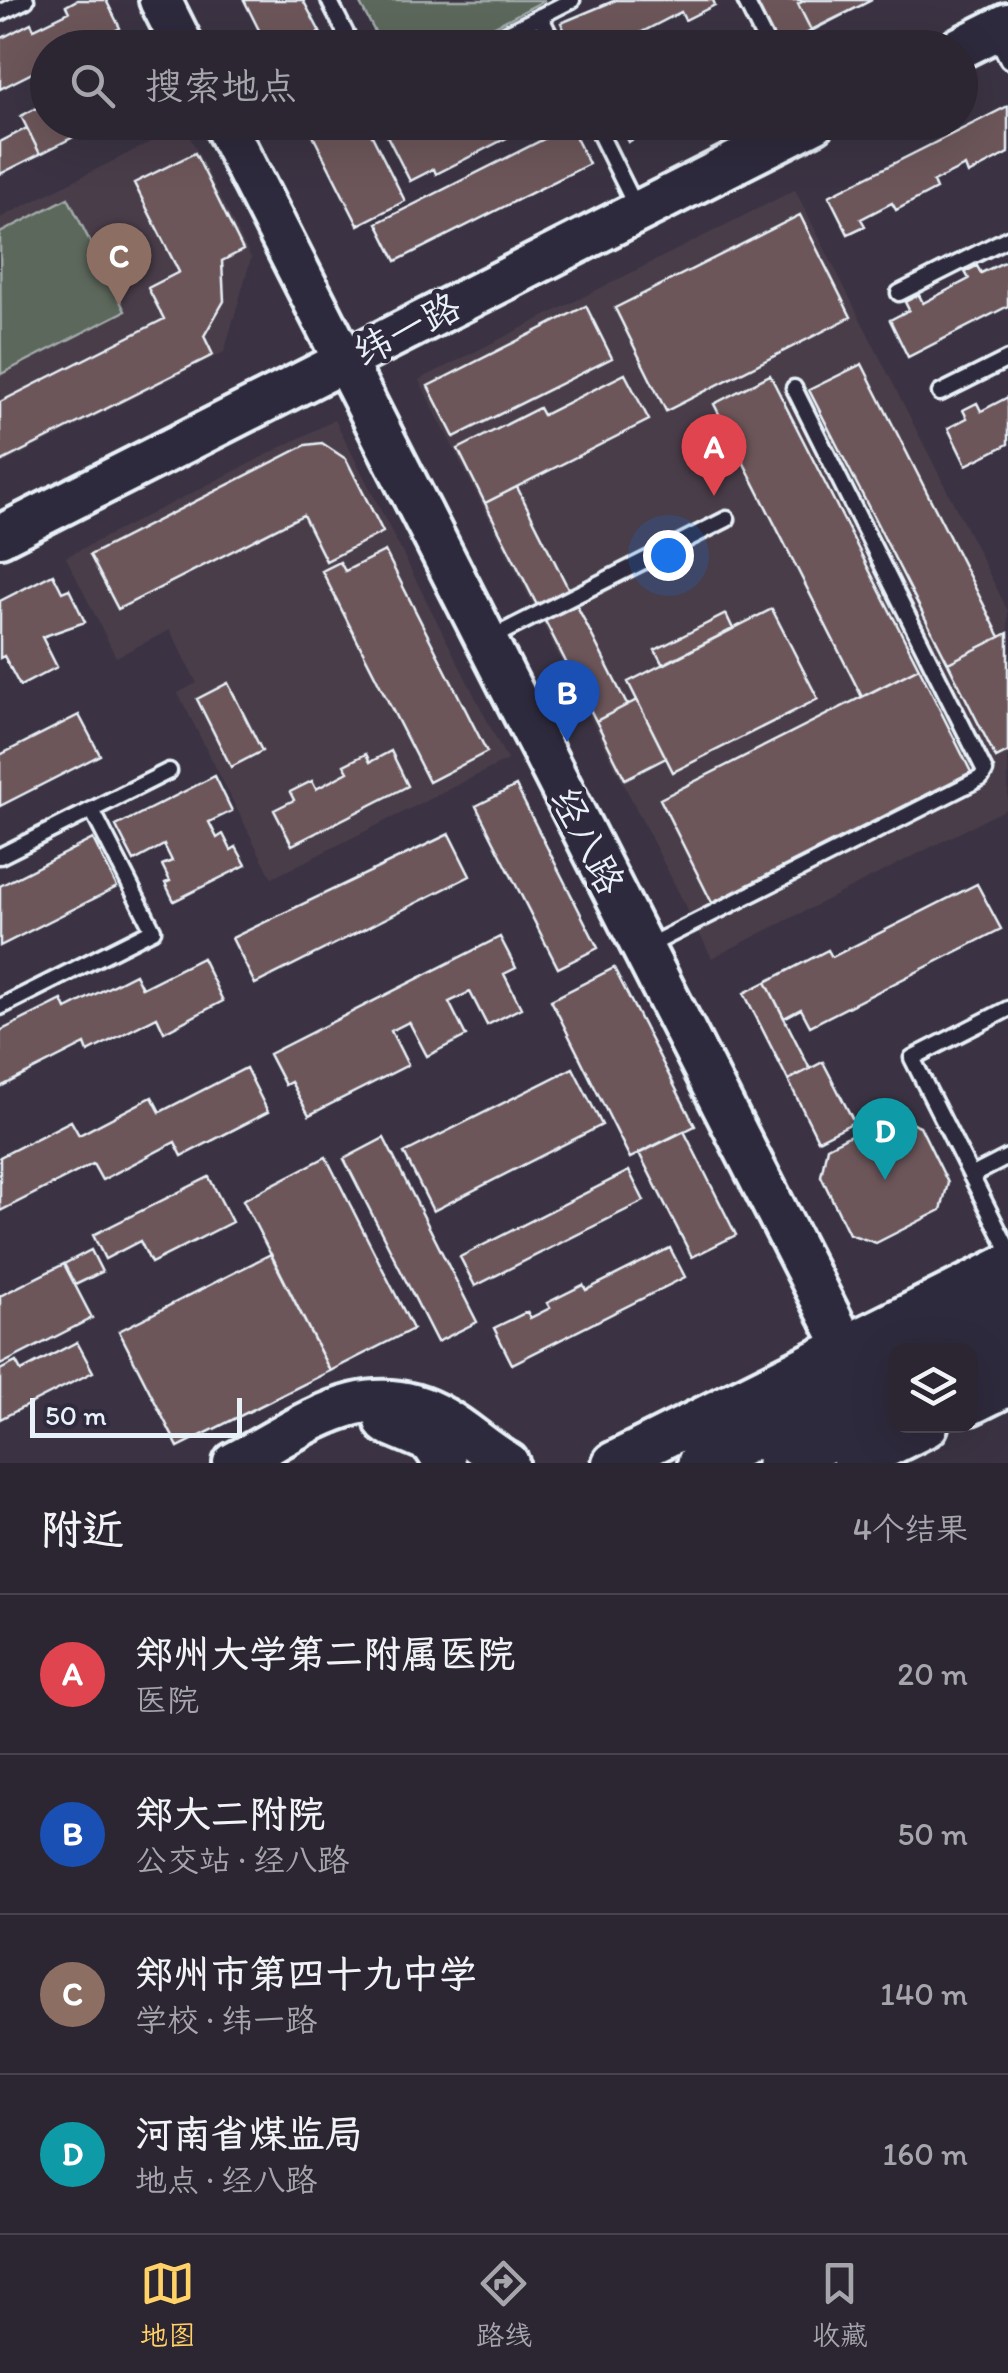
<!DOCTYPE html>
<html lang="zh">
<meta charset="utf-8">
<style>
:root{--surface:#2c2632;--page:#342e3a;--text:#f1f3f6;--muted:#a6a5ac;--line:#48434d;--accent:#ffd166}
body{margin:0;font-family:Itim,"LXGW WenKai TC",sans-serif;background:var(--page);color:var(--text)}
.controls{position:absolute;right:30px;bottom:30px;display:grid;overflow:hidden;border-radius:20px;box-shadow:0 10px 40px #0002}
.controls button{width:90px;height:90px;display:grid;place-items:center;padding:0;border:0;border-bottom:2px solid var(--line);background:var(--surface);color:var(--text);font:50px sans-serif}
.scale{position:absolute;left:30px;bottom:25px;width:212px;box-sizing:border-box;padding-left:10px;border:5px solid #e8f1f8;border-top:0;font-size:28px;line-height:35px;white-space:nowrap;color:#e8f1f8;-webkit-text-stroke:8px #2f2a3d;paint-order:stroke}
.you{position:absolute;left:668px;top:555px;width:35px;height:35px;margin:-25px;border:8px solid #fff;border-radius:50%;background:#1a73e8;box-shadow:0 0 0 15px #1a73e833}
.badge{display:grid;place-items:center;width:65px;height:65px;border-radius:50%;background:var(--accent);color:#fff;font-size:32px;font-weight:700}
.pin{position:absolute;translate:-50% -82px;filter:drop-shadow(0 2px 5px #0008)}
.pin::after{content:'';position:absolute;top:52px;width:35px;height:30px;background:inherit;clip-path:polygon(0 0,100% 0,50% 100%)}
.list{margin:0;padding:0;list-style:none}
h2{display:flex;justify-content:space-between;align-items:center;height:130px;margin:0;padding:0 40px;font-size:42px}
h2 small{font-size:32px;font-weight:400;color:var(--muted)}
.list li{display:grid;grid-template-columns:65px 1fr auto;gap:30px;align-items:center;box-sizing:border-box;height:160px;padding:0 40px;border-top:2px solid var(--line)}
.list b{display:block;font-size:38px;white-space:nowrap}
.list p{margin:0;font-size:32px;white-space:nowrap;color:var(--muted)}
.list em{font-size:32px;font-style:normal;color:var(--muted)}
.icon{flex:none;width:55px;height:55px;fill:none;stroke:currentColor;stroke-width:2;stroke-linecap:round;stroke-linejoin:round}
.map{position:relative;flex:none;width:1008px;height:1463px;overflow:hidden}
.search{position:absolute;background:var(--surface);box-shadow:0 10px 40px #0002;left:30px;right:30px;top:30px;height:110px;display:flex;align-items:center;gap:25px;box-sizing:border-box;padding:0 35px;border-radius:55px;color:var(--muted);font-size:38px}
.sheet{height:770px;background:var(--surface)}
nav{display:flex;justify-content:space-around;align-items:center;box-sizing:border-box;height:140px;border-top:2px solid var(--line);background:var(--surface);font-size:28px;color:var(--muted)}
nav a{display:grid;justify-items:center;gap:5px}
nav .on{color:var(--accent)}
.map>svg:first-child{display:block}
.built{fill:#4a3e4a}
.green{fill:#5d675c;stroke:#a2acaa;stroke-width:2.5}
.building{fill:#6c565a;stroke:#e8f1f8;stroke-width:2.5}
.lines{fill:none;stroke-linecap:round;stroke-linejoin:round}
.lane-casing{stroke:#e8f1f8;stroke-width:21}
.secondary-casing{stroke:#e8f1f8;stroke-width:48}
.primary-casing{stroke:#e8f1f8;stroke-width:52}
.lane{stroke:#2f2a3d;stroke-width:14}
.secondary{stroke:#2f2a3d;stroke-width:40}
.primary{stroke:#2f2a3d;stroke-width:45}
.labels{text-anchor:middle;dominant-baseline:central;stroke-width:9;stroke-linejoin:round;paint-order:stroke}
.street-label{font-size:38px;fill:#e8f1f8;stroke:#2f2a3d}
</style>
<div class="map">
<svg width="1008" height="1463" viewBox="0 0 1008 1463">
<rect width="100%" height="100%" fill="#3b3343"/>
<filter id="ink" filterUnits="userSpaceOnUse"><feTurbulence type="fractalNoise" baseFrequency=".01" numOctaves="2"/><feDisplacementMap in="SourceGraphic" scale="20" xChannelSelector="R" yChannelSelector="G"/><feConvolveMatrix kernelMatrix="1 2 1 2 8 2 1 2 1" color-interpolation-filters="sRGB"/></filter>
<g filter="url(#ink)">
<path class="built" d="M184,125L251,258L224,352L0,465V218Z
M795,190L1008,611V808L712,958L419,380Z
M335,420L507,760L272,878L178,693L197,683L170,630L116,657L66,557Z"/>
<path class="green" d="M358,0H545L454,47H383Z
M68,198L125,311L1,374L0,233Z"/>
<path class="building" d="M77,0H106L120,28L82,48H48V65L0,89V39L31,23L34,29L69,12L66,6Z
M244,0H303L320,32L290,48H268Z
M616,0H713L715,5L685,20L681,12L611,48H573L561,23Z
M751,0H872L778,48Z
M806,0H872L811,30L798,4Z
M320,32L327,48H290Z
M48,102V122H103L40,154L21,116Z
M1008,106V153L968,174L965,166L933,182L936,189L896,210L892,203L861,219L865,226L848,234L829,196Z
M306,122H365L405,201L358,225Z
M380,122H538L436,174L434,169L410,181Z
M618,122H666L628,142Z
M570,126L589,164L396,261L377,223Z
M27,128L40,154L0,174V142Z
M195,153L243,250L222,261L224,301L204,336L213,355L0,462V402L164,319L148,288L179,272L134,183Z
M800,215L851,317L666,411L615,308Z
M1008,260V306L908,357L890,320L909,310L905,302L919,295L923,303L969,279L965,272L977,266L981,273Z
M586,306L612,358L454,437L428,386Z
M862,364L1000,637L948,663L809,390Z
M625,374L649,420L485,503L458,449L539,408L543,415Z
M770,375L919,668L862,697L714,404Z
M1008,397V444L966,465L948,428L967,418L963,410L977,403L981,411Z
M322,443L346,459L383,532L326,561L303,515L118,609L90,555L306,445Z
M517,487L627,705L596,721L485,503Z
M385,551L487,752L429,782L322,571L340,562L345,571Z
M53,574L62,592L69,589L85,622L42,637L57,667L20,686L4,656L0,658V601Z
M772,609L818,699L673,772L628,682Z
M726,614L733,629L663,665L655,650Z
M1008,633V752L996,758L948,663Z
M919,668L971,772L712,903L660,799Z
M228,683L262,751L231,767L197,699Z
M637,700L666,758L625,779L596,721Z
M79,715L100,755L0,806V755Z
M391,751L408,786L292,845L274,810L294,800L290,792L312,781L316,789L348,772L344,765L366,754L370,762Z
M215,776L232,811L209,822L217,838L223,834L231,850L236,847L246,865L174,901L165,883L170,881L162,865L172,861L164,845L134,861L116,826Z
M516,786L598,948L558,968L476,806Z
M449,834L470,876L255,984L232,938Z
M93,839L117,887L0,946V886Z
M977,884L1001,929L810,1026L801,1009L784,1018L766,982L828,950L832,957Z
M500,937L516,968L504,974L521,1008L487,1025L470,992L449,1002L466,1036L427,1056L409,1022L391,1031L408,1065L309,1115L291,1082L285,1085L269,1054Z
M202,958L223,1001L164,1032L157,1017L88,1052L85,1044L0,1087V1031L62,1000L66,1009L135,974L142,988Z
M614,968L695,1126L630,1158L551,1000Z
M766,982L810,1069L788,1080L744,993Z
M823,1062L854,1122L818,1140L788,1080Z
M246,1068L268,1112L182,1156L175,1142L102,1180L93,1164L0,1211V1157L71,1121L79,1135L152,1097L160,1112Z
M573,1068L602,1125L433,1211L404,1153Z
M892,1114L920,1126L948,1183L941,1210L876,1243L849,1234L821,1176L827,1147Z
M684,1131L736,1235L692,1257L639,1153Z
M384,1138L477,1322L437,1342L344,1159Z
M326,1157L413,1329L330,1371L243,1200Z
M629,1171L644,1201L475,1286L460,1257Z
M209,1177L232,1222L151,1263L140,1241L105,1259L93,1235Z
M670,1248L685,1277L512,1364L494,1328L527,1312L530,1318L550,1308L547,1303L583,1285L586,1290Z
M91,1250L102,1272L75,1285L64,1264Z
M271,1254L330,1371L178,1447L119,1331Z
M64,1264L92,1318L0,1365V1296Z
M77,1342L93,1372L0,1419V1370L16,1362L21,1371Z"/>
<g class="lines">
<defs>
<path id="lane" d="M329,0L353,48
M745,0L769,48
M0,13L26,0
M540,16L556,48
M994,32L1008,60
M478,48L572,0
M594,122L636,207
M899,293L1008,238
M940,393L1008,359
M487,640L727,519
M0,856L169,771
M648,946L981,778L985,771L794,388
M0,1007L153,930L92,810
M1008,1009L912,1058L1008,1249
M971,1176L1008,1157"/>
<path id="secondary" d="M160,0L184,48
M960,48L1008,24
M223,122L845,1346
M0,536L815,122
M970,1404L1008,1385
M386,1423L431,1442L445,1463
M234,1463C303,1428 366,1372 443,1418C466,1431 485,1450 508,1463
M613,1463L1008,1265
M853,1463L927,1426"/>
<path id="primary" d="M918,1350L1008,1304
M970,1364L1008,1345
M701,1463L896,1362
M780,1463L896,1403"/>
</defs>
<use href="#lane" class="lane-casing"/>
<use href="#secondary" class="secondary-casing"/>
<use href="#primary" class="primary-casing"/>
<use href="#lane" class="lane"/>
<use href="#secondary" class="secondary"/>
<use href="#primary" class="primary"/>
</g>
</g>
<g class="labels">
<g class="street-label">
<text transform="translate(407 329) rotate(-27)">纬一路</text>
<text transform="translate(588 841) rotate(63)">经八路</text>
</g>
</g>
</svg>
<div class="controls">
<button><svg class="icon" aria-label="layers" viewBox="0 0 24 24"><path d="M12 4l9 5-9 5-9-5zM3 14l9 5 9-5"/></svg></button>
</div>
<div class="scale">50 m</div>
<div class="you"></div>
<div class="pin badge" style="left:714px;top:496px;background:#e0444e">A</div>
<div class="pin badge" style="left:567px;top:742px;background:#1a4fb4">B</div>
<div class="pin badge" style="left:119px;top:305px;background:#8d6e63">C</div>
<div class="pin badge" style="left:885px;top:1180px;background:#0f9aa8">D</div>
<div class="search"><svg class="icon" aria-label="search" viewBox="0 0 24 24"><circle cx="10" cy="10" r="6"/><path d="M15 15l6 6"/></svg>搜索地点</div>
</div>
<section class="sheet">
<h2>附近<small>4个结果</small></h2>
<ul class="list">
<li><span class="badge" style="background:#e0444e">A</span><div><b>郑州大学第二附属医院</b><p>医院</p></div><em>20 m</em></li>
<li><span class="badge" style="background:#1a4fb4">B</span><div><b>郑大二附院</b><p>公交站 · 经八路</p></div><em>50 m</em></li>
<li><span class="badge" style="background:#8d6e63">C</span><div><b>郑州市第四十九中学</b><p>学校 · 纬一路</p></div><em>140 m</em></li>
<li><span class="badge" style="background:#0f9aa8">D</span><div><b>河南省煤监局</b><p>地点 · 经八路</p></div><em>160 m</em></li>
</ul>
</section>
<nav>
<a class="on"><svg class="icon" aria-label="map" viewBox="0 0 24 24"><path d="M3 6l6-2 6 2 6-2v14l-6 2-6-2-6 2zM9 4v14M15 6v14"/></svg>地图</a>
<a><svg class="icon" aria-label="directions" viewBox="0 0 24 24"><path d="M12 3l9 9-9 9-9-9zM9 14v-3h6M13 9l2 2-2 2"/></svg>路线</a>
<a><svg class="icon" aria-label="saved" viewBox="0 0 24 24"><path d="M7 4h10v16l-5-4-5 4z"/></svg>收藏</a>
</nav>
